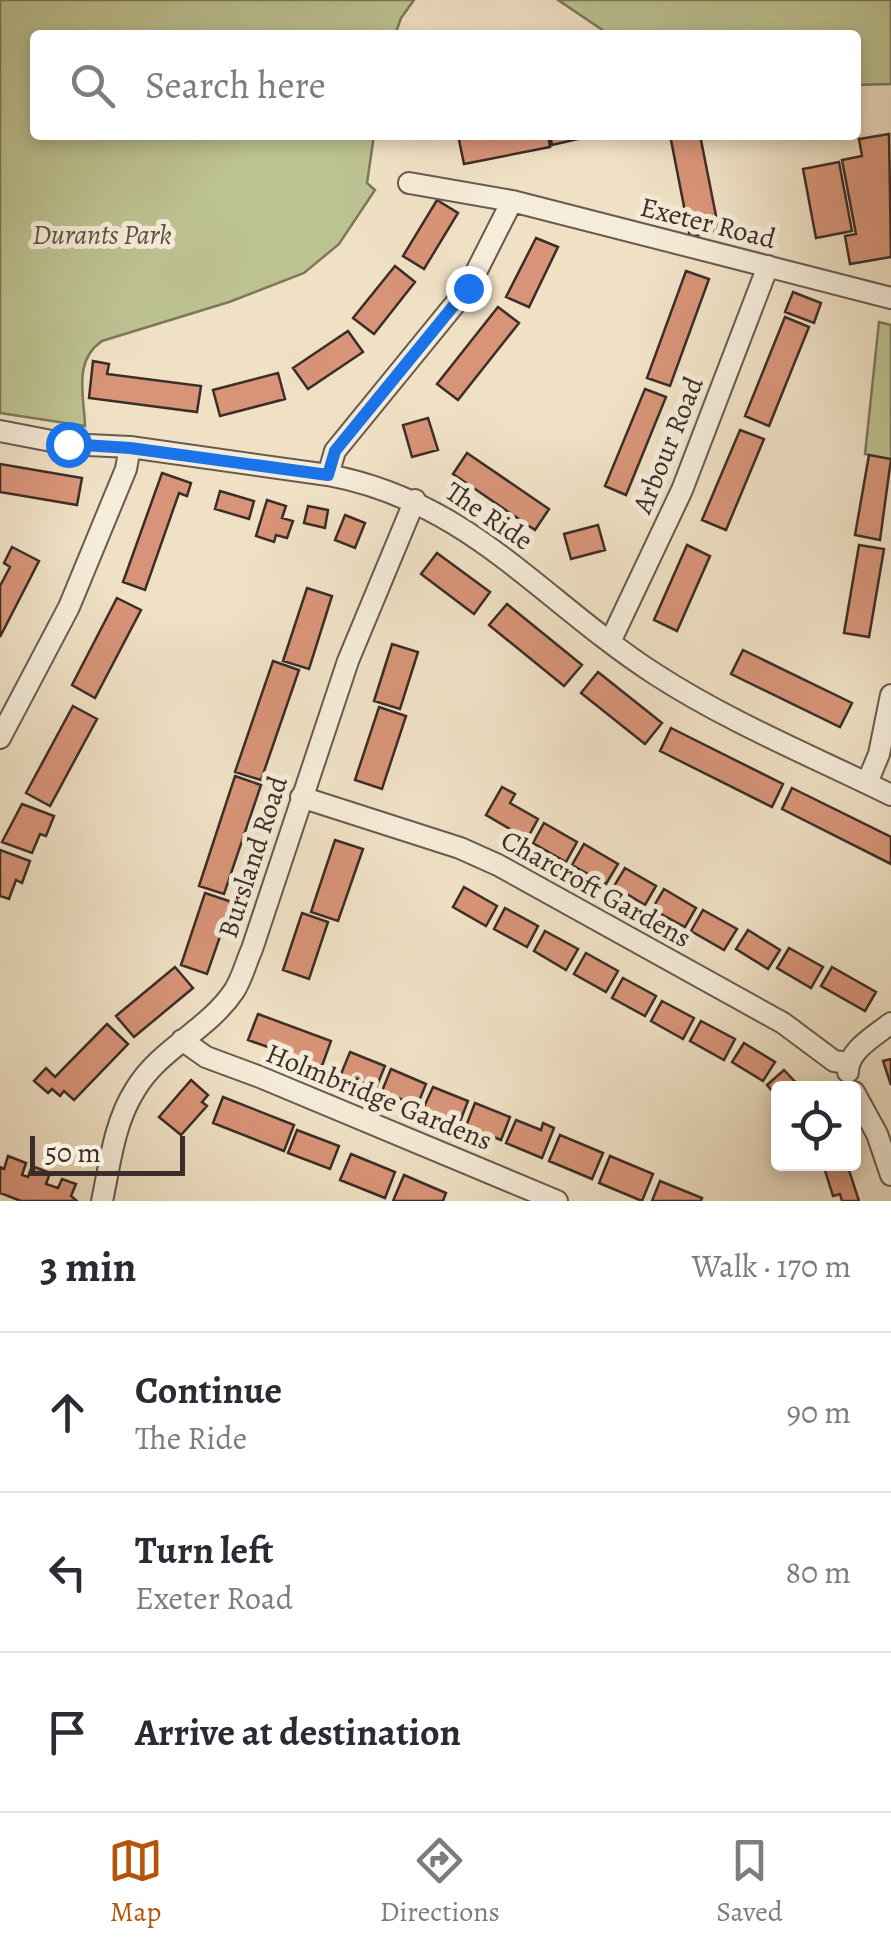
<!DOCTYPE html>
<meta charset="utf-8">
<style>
:root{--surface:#fff;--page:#f7f7f7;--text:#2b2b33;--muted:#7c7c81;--line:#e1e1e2;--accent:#b45309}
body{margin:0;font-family:Alegreya,serif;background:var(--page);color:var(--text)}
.controls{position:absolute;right:30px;bottom:30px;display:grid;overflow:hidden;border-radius:10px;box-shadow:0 5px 15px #0003}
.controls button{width:90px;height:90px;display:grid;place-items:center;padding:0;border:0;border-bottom:2px solid var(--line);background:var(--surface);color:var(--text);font:50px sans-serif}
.scale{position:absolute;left:30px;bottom:25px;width:155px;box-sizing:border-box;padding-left:10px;border:5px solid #3b2d27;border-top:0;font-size:28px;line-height:35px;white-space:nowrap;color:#3b2d27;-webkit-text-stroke:8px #f5ecd9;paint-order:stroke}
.stop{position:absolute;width:30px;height:30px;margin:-22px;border:8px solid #1a73e8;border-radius:50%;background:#fff}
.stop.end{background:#1a73e8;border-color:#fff;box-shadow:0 2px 10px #0008}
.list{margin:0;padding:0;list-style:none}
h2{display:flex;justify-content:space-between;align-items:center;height:130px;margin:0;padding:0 40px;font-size:42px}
h2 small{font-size:32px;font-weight:400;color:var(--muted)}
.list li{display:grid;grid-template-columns:65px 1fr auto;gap:30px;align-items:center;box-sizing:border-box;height:160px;padding:0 40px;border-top:2px solid var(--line)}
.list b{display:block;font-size:38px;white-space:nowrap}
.list p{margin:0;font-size:32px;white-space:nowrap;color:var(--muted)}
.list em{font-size:32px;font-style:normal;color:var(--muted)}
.icon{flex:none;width:55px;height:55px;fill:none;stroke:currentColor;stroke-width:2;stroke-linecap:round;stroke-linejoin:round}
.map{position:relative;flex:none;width:891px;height:1201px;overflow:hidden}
.search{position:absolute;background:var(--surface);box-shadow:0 5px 15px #0003;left:30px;right:30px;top:30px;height:110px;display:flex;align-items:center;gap:25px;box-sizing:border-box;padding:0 35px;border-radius:10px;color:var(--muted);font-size:38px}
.sheet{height:610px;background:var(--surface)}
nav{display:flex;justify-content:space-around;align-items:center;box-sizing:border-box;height:140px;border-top:2px solid var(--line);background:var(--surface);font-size:28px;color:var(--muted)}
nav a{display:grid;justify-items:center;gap:5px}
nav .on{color:var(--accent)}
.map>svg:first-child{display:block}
.green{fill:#bdc292;stroke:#7c785c;stroke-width:2.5}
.building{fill:#d89478;stroke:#3b2d27;stroke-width:2.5}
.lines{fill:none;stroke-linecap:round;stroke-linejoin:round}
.street-casing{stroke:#685a4e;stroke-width:24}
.street{stroke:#f5ecd9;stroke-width:20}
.route{stroke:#1a73e8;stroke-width:12}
.labels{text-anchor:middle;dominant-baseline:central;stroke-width:10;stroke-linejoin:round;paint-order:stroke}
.street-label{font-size:28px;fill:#3b2d27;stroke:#f5ecd9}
.park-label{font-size:28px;font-style:italic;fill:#5c5242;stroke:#f5ecd9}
</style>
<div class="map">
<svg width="891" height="1201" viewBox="0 0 891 1201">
<rect width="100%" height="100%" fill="#f0e1c5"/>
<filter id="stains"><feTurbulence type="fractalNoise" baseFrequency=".002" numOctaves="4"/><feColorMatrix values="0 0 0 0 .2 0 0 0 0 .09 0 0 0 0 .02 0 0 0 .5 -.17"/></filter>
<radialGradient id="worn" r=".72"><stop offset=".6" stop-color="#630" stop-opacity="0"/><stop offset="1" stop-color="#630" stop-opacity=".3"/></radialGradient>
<path class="green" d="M0,0H414L401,18L395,35H35V135H374L367,183L375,190L339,244L304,273L229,302L102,341C73,361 84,394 85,426L0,413Z
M558,0H891V84L856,85V35H630L604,31Z
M879,322L891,325V460L865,454Z"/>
<path class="building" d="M889,134L891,257L850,264L845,236L856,234L842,160L862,156L859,139Z
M458,135H548L550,147L464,164Z
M550,135H591V136L552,145Z
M670,135H700L719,231L690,237Z
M839,162L852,231L816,238L803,169Z
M437,200L458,213L424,269L403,256Z
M536,238L558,247L529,307L506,297Z
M395,266L415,282L374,334L353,318Z
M686,271L709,279L670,386L647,378Z
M793,292L821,303L814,323L785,312Z
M498,307L519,323L458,400L437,384Z
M785,317L809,327L769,426L745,416Z
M348,331L363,352L308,389L293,368Z
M93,361L109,364L107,374L201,386L197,412L89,398Z
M278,373L285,399L220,416L213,390Z
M645,389L666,397L626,495L605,486Z
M428,418L438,450L412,457L403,425Z
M740,430L764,439L726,530L702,520Z
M467,453L549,509L535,530L453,474Z
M869,455L891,459L880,540L855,535Z
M0,464L82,478L77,505L0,492Z
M162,473L191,483L187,496L179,493L145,590L123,582Z
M220,491L254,501L249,519L215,509Z
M267,500L286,506L282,518L293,521L287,538L276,535L274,542L256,536Z
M308,506L328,510L325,528L304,523Z
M345,515L365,523L355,548L335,540Z
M598,525L605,550L571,559L564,534Z
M687,545L710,556L677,631L654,620Z
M859,545L884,549L869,637L844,633Z
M12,547L39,561L0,637V586L10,567L4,563Z
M437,553L490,592L474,614L421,574Z
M307,588L332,596L309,669L283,661Z
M117,598L141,610L95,698L72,685Z
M507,604L582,665L564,686L489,625Z
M392,644L418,652L400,709L374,701Z
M743,650L852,703L840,727L731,674Z
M273,661L299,670L261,780L235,772Z
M598,672L662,723L645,744L581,693Z
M73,706L97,719L50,806L26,793Z
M379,707L406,716L382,789L355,780Z
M671,728L783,784L772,807L660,751Z
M235,776L261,785L224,894L199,886Z
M502,787L515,794L510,803L538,819L527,839L486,815Z
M792,788L891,837V864L782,809Z
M22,804L54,816L46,836L40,834L32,853L2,842Z
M544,823L577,842L566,862L533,843Z
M335,840L363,849L338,921L311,912Z
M584,844L618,864L606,884L572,865Z
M0,850L30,861L22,883L16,880L9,899L0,896Z
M625,868L656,886L645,905L614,886Z
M464,887L497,906L486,926L453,907Z
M664,889L696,908L685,927L652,909Z
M205,893L232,902L207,974L181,965Z
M505,908L538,926L527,947L494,929Z
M703,910L737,929L724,950L691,931Z
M302,913L328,922L309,979L283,970Z
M748,930L780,950L768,969L736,949Z
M545,931L578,949L566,970L534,951Z
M789,948L823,967L811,988L777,968Z
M586,953L618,971L606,992L574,974Z
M175,967L193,988L134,1037L116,1016Z
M832,967L876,992L865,1011L821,986Z
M623,978L656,996L645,1016L612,998Z
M662,1001L694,1018L683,1039L651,1021Z
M258,1014L331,1041L322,1066L248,1040Z
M701,1021L735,1039L724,1060L690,1041Z
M107,1024L128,1044L74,1100L64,1091L60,1096L52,1089L48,1093L34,1081L46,1068L55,1077Z
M744,1043L775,1062L763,1081L732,1062Z
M350,1052L385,1066L376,1088L341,1074Z
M891,1059V1085L883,1061Z
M391,1069L426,1084L417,1106L382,1091Z
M784,1070L801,1088H778V1098L767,1085Z
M191,1080L208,1095L202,1102L207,1106L181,1135L159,1117Z
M433,1087L468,1101L459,1124L423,1109Z
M223,1097L294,1125L284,1151L213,1123Z
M475,1103L510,1117L501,1140L466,1126Z
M516,1120L541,1130L543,1123L554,1128L542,1158L506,1143Z
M297,1130L339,1146L330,1169L288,1153Z
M560,1135L603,1153L592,1179L549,1161Z
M351,1154L395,1172L385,1198L340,1180Z
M8,1156L26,1163L22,1175L28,1177L32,1166L50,1173L46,1184L58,1188L62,1179L76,1184L71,1196L77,1201H21L0,1193V1167L4,1169Z
M610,1156L653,1174L642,1201L599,1183Z
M823,1164H847L859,1201H842L840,1194L833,1196Z
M404,1175L446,1193L443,1201H393Z
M660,1181L702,1198L701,1201H652Z"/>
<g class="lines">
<defs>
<path id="street" d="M409,183L512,201L891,298
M0,431L67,444L130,447L328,475C469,501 541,600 655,674C729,722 812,756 891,795
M328,475L335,451L468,288L512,201
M610,642L682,490L768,266
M0,738L69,607L126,469L130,447
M867,783L879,754L891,695
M301,797L460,848L498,865L783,1023L834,1061L848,1063
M182,1040L206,1057L260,1077L557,1201
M848,1072C848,1050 875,1036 891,1023
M854,1092L877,1134L891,1175
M102,1201C110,1164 114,1123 135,1090C159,1049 208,1030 234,991C242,979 246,962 252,949L348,661L415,500"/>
</defs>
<use href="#street" class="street-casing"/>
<use href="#street" class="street"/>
</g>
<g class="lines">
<path class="route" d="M68,444L130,448L328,475L335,451L468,288"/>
</g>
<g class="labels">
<g class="street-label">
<text transform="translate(708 223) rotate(14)">Exeter Road</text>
<text transform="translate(668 445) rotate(-68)">Arbour Road</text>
<text transform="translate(489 516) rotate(34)">The Ride</text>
<text transform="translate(253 857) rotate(-72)">Bursland Road</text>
<text transform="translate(596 889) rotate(29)">Charcroft Gardens</text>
<text transform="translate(379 1097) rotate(22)">Holmbridge Gardens</text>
</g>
<g class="park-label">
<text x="102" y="235">Durants Park</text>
</g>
</g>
<rect width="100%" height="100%" filter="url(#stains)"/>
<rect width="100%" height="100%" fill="url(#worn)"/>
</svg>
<div class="controls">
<button><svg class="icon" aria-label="locate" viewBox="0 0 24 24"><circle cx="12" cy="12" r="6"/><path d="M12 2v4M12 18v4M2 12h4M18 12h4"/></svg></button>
</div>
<div class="scale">50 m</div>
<div class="stop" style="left:68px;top:444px"></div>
<div class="stop end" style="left:468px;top:288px"></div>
<div class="search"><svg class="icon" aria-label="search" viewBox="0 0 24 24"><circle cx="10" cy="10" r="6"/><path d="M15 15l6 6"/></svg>Search here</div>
</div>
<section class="sheet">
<h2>3 min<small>Walk · 170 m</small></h2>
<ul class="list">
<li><svg class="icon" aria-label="ahead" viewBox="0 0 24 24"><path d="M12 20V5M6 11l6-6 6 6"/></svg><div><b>Continue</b><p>The Ride</p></div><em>90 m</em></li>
<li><svg class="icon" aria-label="left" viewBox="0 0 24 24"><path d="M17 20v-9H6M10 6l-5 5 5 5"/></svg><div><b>Turn left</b><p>Exeter Road</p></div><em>80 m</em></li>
<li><svg class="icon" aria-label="arrive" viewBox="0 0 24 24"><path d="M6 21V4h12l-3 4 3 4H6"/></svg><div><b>Arrive at destination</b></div></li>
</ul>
</section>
<nav>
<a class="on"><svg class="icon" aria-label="map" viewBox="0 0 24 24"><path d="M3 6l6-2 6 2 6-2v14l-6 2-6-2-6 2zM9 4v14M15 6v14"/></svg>Map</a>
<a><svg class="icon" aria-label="directions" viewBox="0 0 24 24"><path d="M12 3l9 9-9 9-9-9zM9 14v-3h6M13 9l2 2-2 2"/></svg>Directions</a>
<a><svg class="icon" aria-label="saved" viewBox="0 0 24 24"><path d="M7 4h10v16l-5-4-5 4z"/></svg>Saved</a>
</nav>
